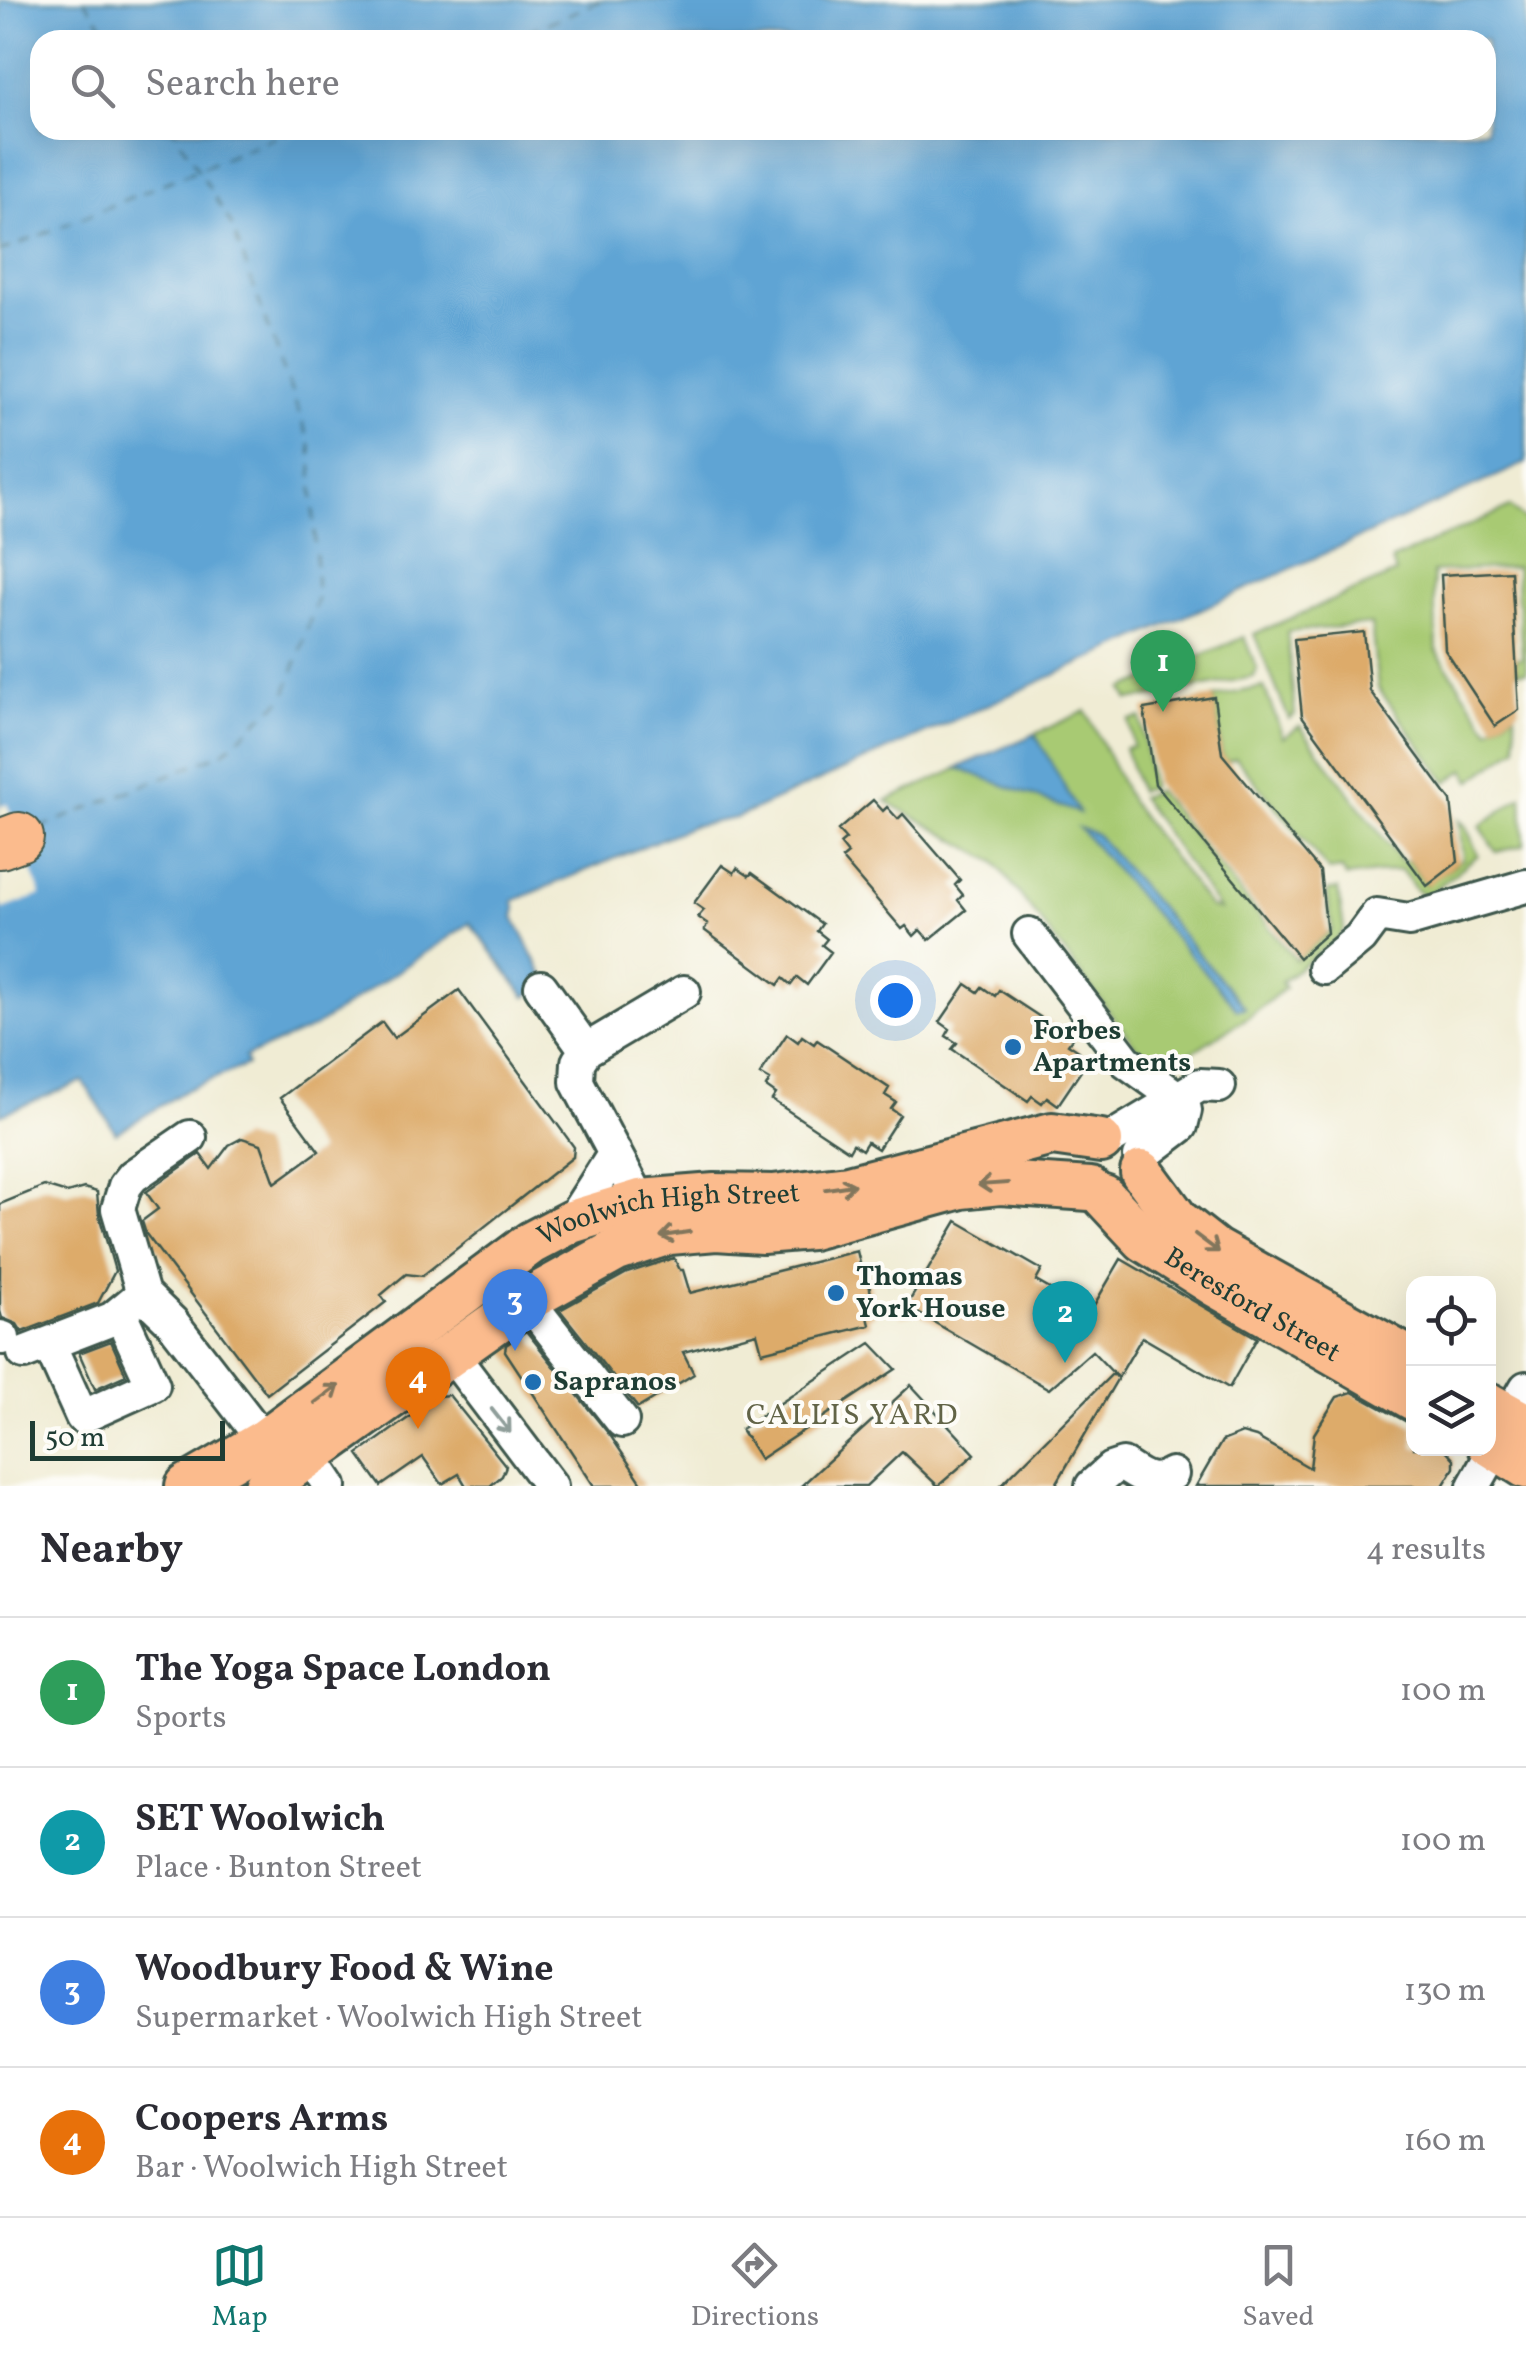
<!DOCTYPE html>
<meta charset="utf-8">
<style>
:root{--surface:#fff;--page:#f2f2f3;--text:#2b2b33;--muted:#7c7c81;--line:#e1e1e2;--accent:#0f766e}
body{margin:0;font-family:Vollkorn,serif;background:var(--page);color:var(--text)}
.controls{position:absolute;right:30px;bottom:30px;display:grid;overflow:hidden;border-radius:20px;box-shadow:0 10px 40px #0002}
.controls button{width:90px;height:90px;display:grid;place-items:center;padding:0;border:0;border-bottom:2px solid var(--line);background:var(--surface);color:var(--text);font:50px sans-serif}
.scale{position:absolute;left:30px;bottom:25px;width:195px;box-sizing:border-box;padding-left:10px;border:5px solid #1f3d34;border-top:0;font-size:28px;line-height:35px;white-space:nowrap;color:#1f3d34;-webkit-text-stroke:8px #fdfcf7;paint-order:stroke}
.you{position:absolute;left:895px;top:1000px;width:35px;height:35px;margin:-25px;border:8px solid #fff;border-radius:50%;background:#1a73e8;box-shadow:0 0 0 15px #1a73e833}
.badge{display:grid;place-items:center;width:65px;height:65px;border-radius:50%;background:var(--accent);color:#fff;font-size:32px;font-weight:700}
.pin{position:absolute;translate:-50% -82px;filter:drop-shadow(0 2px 5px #0008)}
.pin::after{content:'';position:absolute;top:52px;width:35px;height:30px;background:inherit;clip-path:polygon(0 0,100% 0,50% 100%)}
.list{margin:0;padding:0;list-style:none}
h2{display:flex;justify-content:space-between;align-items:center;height:130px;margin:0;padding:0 40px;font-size:42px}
h2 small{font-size:32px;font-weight:400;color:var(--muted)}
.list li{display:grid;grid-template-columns:65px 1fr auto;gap:30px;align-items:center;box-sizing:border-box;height:150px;padding:0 40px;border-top:2px solid var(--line)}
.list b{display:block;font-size:38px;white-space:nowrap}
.list p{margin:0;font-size:32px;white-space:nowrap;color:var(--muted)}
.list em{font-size:32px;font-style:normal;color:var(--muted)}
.icon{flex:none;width:55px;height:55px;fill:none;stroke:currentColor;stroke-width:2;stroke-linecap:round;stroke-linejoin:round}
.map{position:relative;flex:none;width:1526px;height:1486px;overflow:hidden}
.search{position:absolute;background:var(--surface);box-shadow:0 10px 40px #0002;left:30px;right:30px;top:30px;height:110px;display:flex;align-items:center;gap:25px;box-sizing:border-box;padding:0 35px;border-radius:30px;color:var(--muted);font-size:38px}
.sheet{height:730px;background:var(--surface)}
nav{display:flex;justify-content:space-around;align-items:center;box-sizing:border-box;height:140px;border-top:2px solid var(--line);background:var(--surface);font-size:28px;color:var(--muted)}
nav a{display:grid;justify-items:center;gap:5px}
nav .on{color:var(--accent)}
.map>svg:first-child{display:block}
.green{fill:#a8ca73;stroke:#648454;stroke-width:2.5}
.water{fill:#5ea4d4;stroke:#3e7084;stroke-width:2.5;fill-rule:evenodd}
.pier{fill:#f0ecd4}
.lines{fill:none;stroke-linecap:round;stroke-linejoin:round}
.ferry{stroke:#35616c;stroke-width:2.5;stroke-dasharray:12 10;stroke-linecap:butt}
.building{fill:#ddab6a}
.minor-casing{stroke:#3e574c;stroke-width:38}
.major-casing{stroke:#3e574c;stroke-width:48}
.highway-casing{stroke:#3e574c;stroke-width:52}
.minor{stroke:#fff;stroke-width:32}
.major{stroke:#fbbb8d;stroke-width:42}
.highway{stroke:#fbbb8d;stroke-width:48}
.oneway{stroke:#82765c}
.oneway2{stroke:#8f9e9a}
.poi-dot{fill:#1f6fb2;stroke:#fdfcf7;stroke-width:4}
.labels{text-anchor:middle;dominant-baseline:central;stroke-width:8;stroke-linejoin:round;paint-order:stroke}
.poi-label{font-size:28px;font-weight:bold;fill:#1f3d34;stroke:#fdfcf7;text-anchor:start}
.street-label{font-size:28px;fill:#1f3d34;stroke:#fdfcf7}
.neighbourhood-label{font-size:30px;letter-spacing:2.5px;fill:#626447;stroke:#fdfcf7}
</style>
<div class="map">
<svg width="1526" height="1486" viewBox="0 0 1526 1486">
<rect width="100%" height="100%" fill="#fdfcf7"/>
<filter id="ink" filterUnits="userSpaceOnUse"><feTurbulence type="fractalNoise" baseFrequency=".01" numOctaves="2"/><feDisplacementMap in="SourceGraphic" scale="20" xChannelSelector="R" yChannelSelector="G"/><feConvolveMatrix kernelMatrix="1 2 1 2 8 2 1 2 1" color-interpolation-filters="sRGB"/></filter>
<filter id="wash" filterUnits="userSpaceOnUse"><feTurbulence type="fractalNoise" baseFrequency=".0048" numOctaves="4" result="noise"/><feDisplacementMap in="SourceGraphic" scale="40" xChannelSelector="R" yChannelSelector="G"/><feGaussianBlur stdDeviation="2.25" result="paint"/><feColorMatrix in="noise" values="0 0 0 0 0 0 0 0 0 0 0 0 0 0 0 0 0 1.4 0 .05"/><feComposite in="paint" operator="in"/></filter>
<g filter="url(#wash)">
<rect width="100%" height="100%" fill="#f0ecd4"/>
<path class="green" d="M1510,507L1526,521V672H1517L1516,659L1522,658L1516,567L1433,572L1437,652L1489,729L1515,713L1517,747L1471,781L1465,769L1447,782L1378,688L1371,624L1287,632L1295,715L1289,719L1254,634L1396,573L1392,560Z
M1244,637L1257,669L1254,677L1129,700L1123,689Z
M1264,687L1283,737L1300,726L1401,862L1408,861L1426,885L1463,859L1459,820L1466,826L1478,855L1427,896L1417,891L1401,870L1346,877L1342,869L1329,871L1236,758L1227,761L1222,754L1214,697Z
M1086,711L1131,803L1210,907L1220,910L1140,797L1157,791L1296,960L1332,930L1327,891L1338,889L1344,929L1339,937L1281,982L1285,988L1251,1015L1157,1074L995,862L886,801Z
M1141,718L1151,788L1139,791L1125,748L1133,746L1129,720Z
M1522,796L1524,845L1496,852L1480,826Z"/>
<path class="water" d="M0,0H1526V463L736,818L692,826L513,901L516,908L514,917L552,993L541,987L526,997L470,923L313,1028L245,1057L247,1065L188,1089L116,1133L83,1081L0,1115ZM40,40H1486V130H40Z
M1035,734L1079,813L957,768Z
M1079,828L1096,834L1245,1008L1237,1009Z"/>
<path class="pier" d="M7,804L41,895L3,909L0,900V807Z"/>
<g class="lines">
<path class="ferry" d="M84,0L114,40
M507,40L603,0
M0,252L292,130
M40,828L222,753L285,697L317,599L311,446L231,224L174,130"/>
</g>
<g id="blocks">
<path class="building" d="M1511,571L1519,710L1495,726L1445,650L1441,575Z
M1364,632L1370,691L1451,801L1458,862L1427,886L1302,716L1294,639Z
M1214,697L1222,754L1320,871L1327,933L1299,958L1155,784L1144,709Z
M873,800L883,811L887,807L898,819L903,814L960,880L955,885L963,895L958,900L966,910L929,940L920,930L914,936L906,926L902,929L842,859L848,854L840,844L846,839L838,830Z
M722,865L734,873L737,868L749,876L752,873L822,924L817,931L827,939L822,945L831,952L807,985L797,977L791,985L783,978L778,985L704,930L708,924L698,917L704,910L694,903Z
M966,984L978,992L982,987L995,996L999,990L1072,1038L1068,1044L1079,1051L1074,1058L1085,1065L1058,1105L1047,1097L1042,1103L1032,1096L1028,1101L952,1049L957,1043L946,1036L950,1029L940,1022Z
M459,990L574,1147L573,1157L422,1276L406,1274L381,1295L386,1302L267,1394L146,1234L142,1221L158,1209L146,1192L200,1154L211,1169L229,1145L242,1138L261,1144L275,1183L319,1151L280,1098L382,1022L394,1038Z
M787,1034L798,1042L802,1036L814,1044L817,1040L889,1088L885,1095L896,1102L891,1109L900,1115L878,1149L867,1142L862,1150L853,1144L849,1151L772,1100L776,1094L766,1087L770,1080L760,1074Z
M44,1186L67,1193L84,1188L97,1192L99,1215L115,1271L98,1303L22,1332L17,1324L2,1318L0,1311V1204Z
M957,1221L1042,1270L1036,1281L1090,1312L1121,1259L1257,1338L1229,1388L1142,1337L1118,1378L1092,1351L1049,1389L918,1313L900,1317Z
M857,1251L863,1276L868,1275L874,1315L868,1317L870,1325L762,1352L757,1333L683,1352L694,1374L638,1408L560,1310L627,1273L674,1258L680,1270H683L690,1293Z
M526,1331L612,1438L644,1486H594L505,1351L506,1345Z
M111,1341L126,1375L95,1389L79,1353Z
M871,1343L896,1369L760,1459L741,1429Z
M1112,1374L1118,1378L1055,1486H1000Z
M911,1385L975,1454L938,1486L902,1452L866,1486H801Z
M1352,1392L1414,1426V1448H1444L1454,1459V1468L1443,1486H1196L1222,1441L1242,1433L1256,1437L1310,1468L1314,1434L1337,1397Z
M449,1395L506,1466L502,1476L490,1486H466L459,1474L442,1484L423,1457L381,1486L358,1454L439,1396Z"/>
</g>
</g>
<g filter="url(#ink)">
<use href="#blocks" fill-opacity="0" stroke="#3e574c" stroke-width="2.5"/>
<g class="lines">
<defs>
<path id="minor" d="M1029,934L1126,1061L1176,1097L1185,1110L1181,1126L1140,1157
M1324,968L1360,938L1377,915L1409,920L1526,886
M541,987L586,1050
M190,1137L133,1176L125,1186L118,1209L143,1294L172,1322L264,1441
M1110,1139L1200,1085L1219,1086
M640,1201L577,1082L578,1062L586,1050L684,992
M571,1222L615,1153
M527,1300L622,1421
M0,1337L3,1338
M49,1344L82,1417L153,1385L120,1313
M24,1353L112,1319L135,1300
M452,1355L551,1486
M1510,1416L1526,1388
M310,1456L330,1486
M1092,1486L1111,1469L1123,1465C1142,1477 1150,1486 1172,1474
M1474,1486L1496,1447"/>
<g id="major">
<path d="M1142,1172L1178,1221L1215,1250L1414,1361"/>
<path id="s1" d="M1104,1197L1144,1240L1215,1285L1414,1399"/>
<path d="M1488,1404L1526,1425"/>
<path d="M1488,1443L1526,1467"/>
<path id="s2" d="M187,1486L264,1441L531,1243L571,1222L640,1201L715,1195L773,1196L848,1187L1052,1134L1101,1141"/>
<path d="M266,1486L527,1300L617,1250L669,1233L716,1229L762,1232L811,1228L961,1187L1000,1183L1090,1189"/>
</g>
<path id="highway" d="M0,844L19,837"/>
</defs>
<use href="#minor" class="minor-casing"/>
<use href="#major" class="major-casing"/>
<use href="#highway" class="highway-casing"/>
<use href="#minor" class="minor"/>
<use href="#major" class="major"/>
<use href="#highway" class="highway"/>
</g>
<defs><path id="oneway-shaft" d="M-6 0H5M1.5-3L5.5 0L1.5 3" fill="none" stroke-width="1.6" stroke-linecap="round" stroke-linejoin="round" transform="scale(2.5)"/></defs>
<g class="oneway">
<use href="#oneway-shaft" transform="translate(993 1184) rotate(176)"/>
<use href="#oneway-shaft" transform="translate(840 1187) rotate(-9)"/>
<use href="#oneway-shaft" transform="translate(675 1234) rotate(171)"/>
<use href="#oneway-shaft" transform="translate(1207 1243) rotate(37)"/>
<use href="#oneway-shaft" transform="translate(327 1394) rotate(-36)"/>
</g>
<use class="oneway2" href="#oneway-shaft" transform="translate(501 1421) rotate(52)"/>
</g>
<g class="poi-dot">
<circle cx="1013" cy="1047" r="10"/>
<circle cx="836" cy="1293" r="10"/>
<circle cx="533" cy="1382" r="10"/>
</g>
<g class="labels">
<g class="poi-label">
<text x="1033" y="1031">Forbes<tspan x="1033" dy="32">Apartments</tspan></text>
<text x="856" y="1277">Thomas<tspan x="856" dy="32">York House</tspan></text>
<text x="553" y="1382">Sapranos</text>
</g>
<g class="street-label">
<text stroke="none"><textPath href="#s2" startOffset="565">Woolwich High Street</textPath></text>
<text stroke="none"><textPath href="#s1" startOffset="185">Beresford Street</textPath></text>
</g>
<g class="neighbourhood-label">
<text x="853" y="1416">CALLIS YARD</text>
</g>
</g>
</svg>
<div class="controls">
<button><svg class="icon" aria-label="locate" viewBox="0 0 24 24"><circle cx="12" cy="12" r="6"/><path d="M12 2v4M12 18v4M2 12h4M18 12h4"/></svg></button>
<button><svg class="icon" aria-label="layers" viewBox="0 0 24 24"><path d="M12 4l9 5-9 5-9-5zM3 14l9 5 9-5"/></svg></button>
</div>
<div class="scale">50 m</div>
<div class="you"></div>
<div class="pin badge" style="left:1163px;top:712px;background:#2e9e5b">1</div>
<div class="pin badge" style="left:1065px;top:1363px;background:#0f9aa8">2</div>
<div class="pin badge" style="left:515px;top:1351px;background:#3f7fe0">3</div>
<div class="pin badge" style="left:418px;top:1429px;background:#e8710a">4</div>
<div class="search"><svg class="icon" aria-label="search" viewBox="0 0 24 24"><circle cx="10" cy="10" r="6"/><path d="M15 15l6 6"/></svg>Search here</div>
</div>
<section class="sheet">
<h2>Nearby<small>4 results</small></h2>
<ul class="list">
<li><span class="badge" style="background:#2e9e5b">1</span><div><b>The Yoga Space London</b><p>Sports</p></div><em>100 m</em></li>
<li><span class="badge" style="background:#0f9aa8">2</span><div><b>SET Woolwich</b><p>Place · Bunton Street</p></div><em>100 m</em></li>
<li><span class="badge" style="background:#3f7fe0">3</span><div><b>Woodbury Food &amp; Wine</b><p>Supermarket · Woolwich High Street</p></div><em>130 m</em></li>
<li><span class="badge" style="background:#e8710a">4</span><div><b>Coopers Arms</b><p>Bar · Woolwich High Street</p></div><em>160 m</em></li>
</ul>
</section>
<nav>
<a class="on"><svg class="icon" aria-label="map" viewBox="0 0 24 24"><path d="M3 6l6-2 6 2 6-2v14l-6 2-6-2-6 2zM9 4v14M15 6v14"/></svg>Map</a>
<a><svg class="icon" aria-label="directions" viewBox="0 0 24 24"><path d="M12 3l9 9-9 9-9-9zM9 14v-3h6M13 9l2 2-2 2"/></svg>Directions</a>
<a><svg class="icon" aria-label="saved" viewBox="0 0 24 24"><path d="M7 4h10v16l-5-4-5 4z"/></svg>Saved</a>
</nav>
